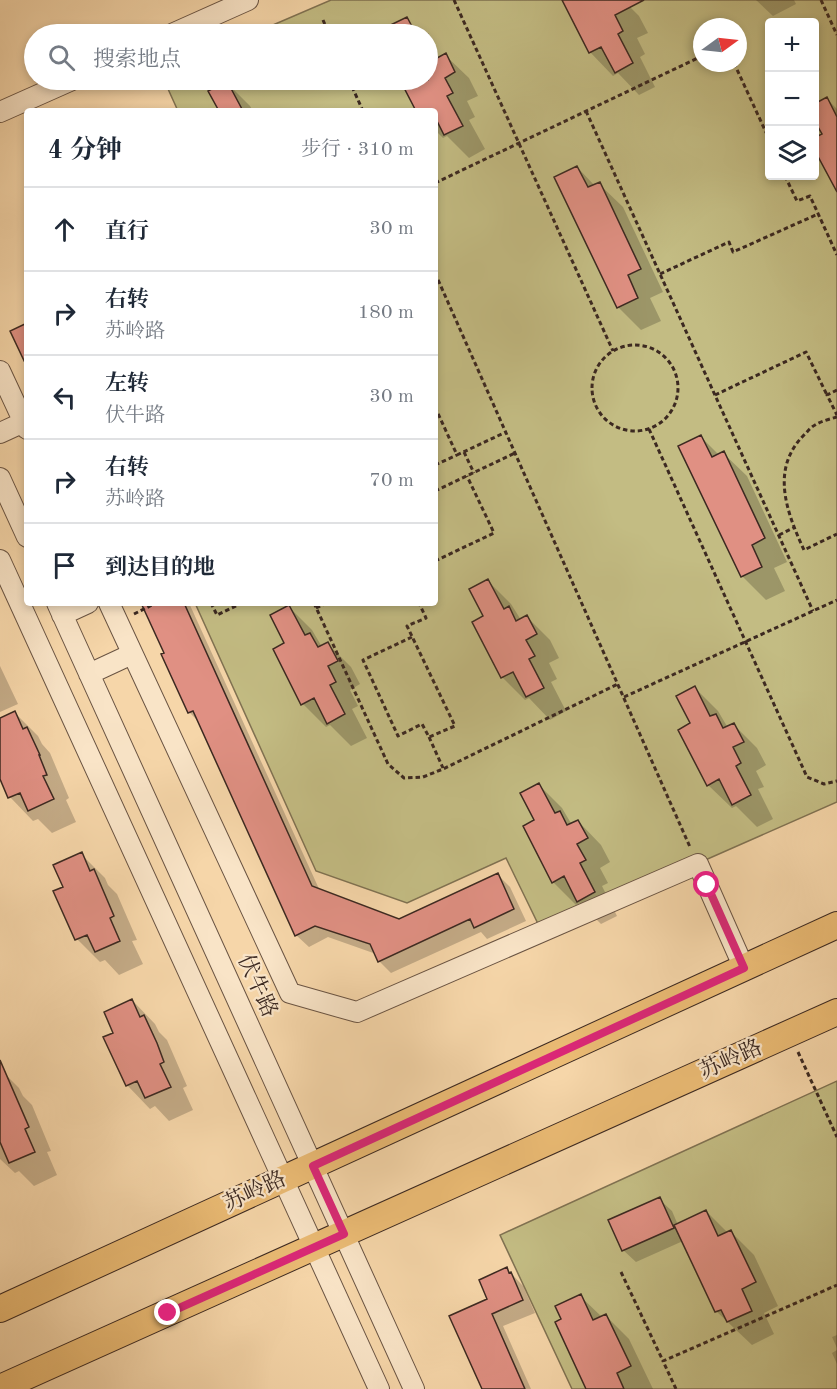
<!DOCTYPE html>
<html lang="zh">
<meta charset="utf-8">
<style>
:root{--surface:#fff;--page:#f6f6f7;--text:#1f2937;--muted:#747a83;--line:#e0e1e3}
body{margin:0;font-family:"Old Standard TT","Noto Serif SC",serif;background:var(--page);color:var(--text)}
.controls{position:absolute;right:18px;top:18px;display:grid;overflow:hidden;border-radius:6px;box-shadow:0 3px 9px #0003}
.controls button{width:54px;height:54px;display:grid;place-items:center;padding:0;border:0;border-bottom:2px solid var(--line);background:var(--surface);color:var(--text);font:30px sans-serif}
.compass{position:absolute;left:693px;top:18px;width:54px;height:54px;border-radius:50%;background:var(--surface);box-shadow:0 3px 9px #0003;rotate:75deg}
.stop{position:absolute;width:18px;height:18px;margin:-14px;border:4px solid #db2777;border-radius:50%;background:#fff}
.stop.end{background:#db2777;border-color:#fff;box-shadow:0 2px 6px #0008}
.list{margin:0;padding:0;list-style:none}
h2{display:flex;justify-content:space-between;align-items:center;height:78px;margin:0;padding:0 24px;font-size:26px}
h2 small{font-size:20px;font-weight:400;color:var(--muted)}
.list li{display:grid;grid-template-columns:39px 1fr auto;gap:18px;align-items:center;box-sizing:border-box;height:84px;padding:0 24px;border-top:2px solid var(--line)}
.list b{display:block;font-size:22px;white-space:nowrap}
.list p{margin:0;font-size:20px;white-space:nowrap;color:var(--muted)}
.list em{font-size:20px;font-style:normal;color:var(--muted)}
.icon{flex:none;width:33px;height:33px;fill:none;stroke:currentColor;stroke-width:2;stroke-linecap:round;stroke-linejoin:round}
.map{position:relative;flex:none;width:837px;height:1389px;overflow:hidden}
.search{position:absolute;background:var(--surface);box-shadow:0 3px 9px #0003;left:24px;top:24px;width:414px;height:66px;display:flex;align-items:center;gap:15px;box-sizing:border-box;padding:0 21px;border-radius:33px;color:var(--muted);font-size:22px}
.panel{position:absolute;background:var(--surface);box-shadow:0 3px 9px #0003;left:24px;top:108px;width:414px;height:498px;border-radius:6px}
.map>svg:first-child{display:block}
.green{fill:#c3bc83;stroke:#807252;stroke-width:1.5;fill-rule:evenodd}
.shadow{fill:#0003}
.building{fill:#e09083;stroke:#3c2921;stroke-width:1.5}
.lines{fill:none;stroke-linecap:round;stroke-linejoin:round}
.minor-casing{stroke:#6a5443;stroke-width:22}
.major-casing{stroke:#3c2921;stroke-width:28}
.path{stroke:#3c2921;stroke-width:3;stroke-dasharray:4.5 3;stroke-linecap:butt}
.minor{stroke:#f9e4c7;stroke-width:20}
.major{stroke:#ebbb74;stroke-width:26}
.route{stroke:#db2777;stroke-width:8}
.labels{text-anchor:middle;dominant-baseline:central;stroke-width:4.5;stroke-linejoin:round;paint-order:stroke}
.street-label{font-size:22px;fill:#3c2921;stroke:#f9e4c7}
</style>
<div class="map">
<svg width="837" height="1389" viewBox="0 0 837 1389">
<rect width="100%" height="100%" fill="#f6d6a9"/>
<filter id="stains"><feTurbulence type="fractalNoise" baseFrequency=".00333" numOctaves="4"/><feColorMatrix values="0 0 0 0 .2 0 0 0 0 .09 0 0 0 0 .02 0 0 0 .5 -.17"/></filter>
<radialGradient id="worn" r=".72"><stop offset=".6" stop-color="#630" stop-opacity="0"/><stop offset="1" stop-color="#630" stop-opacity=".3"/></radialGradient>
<path class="green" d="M331,0H837V802L542,932L506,858L407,903L316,871L195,603H435V111H178L164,80H428V34H252ZM770,22H814V176H770ZM702,27H738V63H702Z
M837,1081V1389H572L500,1235Z"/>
<path class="shadow" d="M563,0H623L639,16L648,33L637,38L645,54L640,57L655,87L639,95L618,73L613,76L590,52Z
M756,0H794L796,4L773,16Z
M406,19L422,34H393L390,27Z
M428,40L439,58L445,55L469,78L478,96L467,101L475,117L469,120L485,149L469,158L447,136L443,138L435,130V111H418L402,80H428Z
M227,83L250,106L253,111H220Z
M827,99L837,109V189L824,135Z
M577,167L595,186L599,184L623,207L663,292L650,298L661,321L641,330L618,307Z
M701,437L719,455L723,453L747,476L787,562L774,568L785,591L766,600L742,576L680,447Z
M488,581L511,604L521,620L527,617L550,640L559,658L549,663L557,679L551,682L566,711L550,720L529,698L525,700L502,677L485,617Z
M143,603H189L320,891L399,920L498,875L510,887L526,921L487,939L481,932L391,973L379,961L376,954L328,937L309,947L296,935L201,724L189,712L166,653Z
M289,607L312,630L322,647L328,644L351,667L360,684L350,690L358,706L352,709L367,738L351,746L330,725L326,727L303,704L286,643Z
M0,666L18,704L0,712Z
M695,688L718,711L728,728L734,725L757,748L766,765L756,771L764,787L758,789L773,819L757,827L736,806L732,808L708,785L692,724Z
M15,713L38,736L42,744L50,753L69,798L66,800L76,822L52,833L38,819L33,821L10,797L0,776V719Z
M539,785L562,808L572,825L578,821L601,845L610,862L600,868L608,883L602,886L617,916L601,924L580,903L576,905L553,882L536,821Z
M81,854L105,878L108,885L117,894L137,940L132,941L143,964L119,975L105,960L100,962L77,939L65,887Z
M132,1000L155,1024L159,1032L167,1040L187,1086L183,1088L193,1110L169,1121L155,1106L150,1109L127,1085L115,1033Z
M0,1069L19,1088L23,1096L32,1105L51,1151L47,1152L57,1175L34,1186L19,1171L15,1173L0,1159Z
M659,1199L672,1211L678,1225L706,1211L728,1233L731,1232L754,1255L778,1306L764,1313L774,1334L752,1345L716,1311L683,1241L636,1262L623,1250Z
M507,1269L523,1286L535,1313L503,1326L531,1389H483L489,1300Z
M580,1296L602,1317L606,1316L629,1339L653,1389H588Z
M837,1335V1348L832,1337Z
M837,1350V1364L832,1353Z"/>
<path class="building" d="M562,0H644L615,15L623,31L618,34L633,63L615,73L601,47L589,53Z
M407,17L416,34H372Z
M446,53L455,72L445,78L453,93L447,96L463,126L444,135L435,117V111H416L400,80H428V63Z
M227,81L243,111H219L208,91Z
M827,97L837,117V192L814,149V138L822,134L814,120V104Z
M577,166L588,187L600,182L641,269L628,275L638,298L617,308L554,177Z
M27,323V367L10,331Z
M701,435L712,457L724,451L765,538L752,545L762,567L741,577L678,446Z
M488,579L504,609L509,606L516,621L527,615L537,634L526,640L535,656L529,659L544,688L526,697L513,672L501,678L472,622L483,616L469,589Z
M141,603H184L312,886L399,919L498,873L514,909L474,928L470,919L378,962L370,944L315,926L295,936L193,711L188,713L161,654L164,653Z
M289,605L305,635L310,633L318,647L328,642L338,661L328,666L336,682L330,685L345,714L327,724L314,698L301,705L273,649L284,643L270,615Z
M695,686L710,716L716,714L723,728L734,723L744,742L733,747L741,763L736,766L751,795L732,805L719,779L707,786L678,730L690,723L676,696Z
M15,711L23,729L27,727L40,755H39L47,775L43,776L54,799L28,811L20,793L8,798L0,779V718Z
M539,783L555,813L560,811L567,825L578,820L588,838L577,844L586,860L580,863L595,892L577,902L564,876L552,883L523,826L534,820L520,793Z
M82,852L90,871L94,869L114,916L110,918L120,941L95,952L87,935L75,940L53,891L63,887L53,865Z
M132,999L140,1017L144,1015L157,1043L164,1062L160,1064L171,1087L145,1098L137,1081L126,1086L103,1037L113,1033L104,1012Z
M0,1060L29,1127L25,1129L35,1152L9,1163L0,1142Z
M660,1197L674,1228L622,1251L608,1220Z
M706,1210L718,1236L731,1230L756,1282L742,1289L752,1311L727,1322L721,1310L715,1312L674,1225Z
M507,1267L509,1273L511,1272L523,1300L492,1314L525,1389H482L449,1316L487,1299L479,1280Z
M581,1294L593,1320L606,1314L631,1366L617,1373L624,1389H586L555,1322L561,1319L555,1306Z"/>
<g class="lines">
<defs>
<path id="minor" d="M172,34L248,0
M0,112L72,80
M0,371L27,429
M0,433L24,422
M0,478L27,537
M0,560L379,1389
M57,603L414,1389
M109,603L290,993L357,1012L698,864L744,968
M62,615L88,603
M89,674L132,654"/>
<path id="major" d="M0,1309L837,925
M0,1388L837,1012"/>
</defs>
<use href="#minor" class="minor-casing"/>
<use href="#major" class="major-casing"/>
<path class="path" d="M454,0L613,351
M821,0L837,35
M323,20L329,34
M734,63L770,141
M349,80L363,111
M586,111L813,611
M785,176L797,201L810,196L837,255
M435,183L702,56
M435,273L690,847
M660,274L729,242L733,252L818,214
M592 388a43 43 0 1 1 86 0a43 43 0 1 1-86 0Z
M837,390L827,395L837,415
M715,395L806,352L827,395
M435,407L457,455L506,432
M837,417C830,419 821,421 815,425C811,427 808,431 805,434C770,468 786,511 804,550L837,534
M649,429L807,777L824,784L837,781
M464,452L474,473
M435,465L457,455
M435,491L515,453
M779,535L793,528
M435,561L494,533L467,476
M211,603L217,615L242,603
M314,603L388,764L404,778L423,777L443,769L618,684
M316,608L327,603
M134,614L156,603
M412,637L363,660L398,736L422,724L429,737L455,726L407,626L426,618L419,603
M624,697L837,600
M429,737L443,768
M798,1052L837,1137
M621,1272L663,1361
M676,1389L663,1361L837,1285"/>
<use href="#minor" class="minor"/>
<use href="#major" class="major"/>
</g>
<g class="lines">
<path class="route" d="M168,1313L344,1234L313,1166L744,968L707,885"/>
</g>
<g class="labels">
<g class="street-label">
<text transform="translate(257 986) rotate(66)">伏牛路</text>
<text transform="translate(731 1060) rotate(-24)">苏岭路</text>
<text transform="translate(255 1192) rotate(-25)">苏岭路</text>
</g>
</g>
<rect width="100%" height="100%" filter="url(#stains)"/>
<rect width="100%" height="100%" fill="url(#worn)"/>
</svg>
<div class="controls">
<button>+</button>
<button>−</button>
<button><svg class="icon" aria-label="layers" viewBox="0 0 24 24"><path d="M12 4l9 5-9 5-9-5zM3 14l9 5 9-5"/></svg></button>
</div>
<svg class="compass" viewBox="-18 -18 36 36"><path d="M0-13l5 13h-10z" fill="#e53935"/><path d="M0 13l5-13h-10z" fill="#747a83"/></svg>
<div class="stop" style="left:707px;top:885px"></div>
<div class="stop end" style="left:168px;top:1313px"></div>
<div class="search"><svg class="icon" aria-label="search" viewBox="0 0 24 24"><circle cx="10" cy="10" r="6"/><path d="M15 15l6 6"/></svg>搜索地点</div>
<section class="panel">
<h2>4 分钟<small>步行 · 310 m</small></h2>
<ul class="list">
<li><svg class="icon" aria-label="ahead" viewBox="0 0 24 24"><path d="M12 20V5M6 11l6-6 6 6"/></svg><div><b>直行</b></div><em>30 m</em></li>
<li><svg class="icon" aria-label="right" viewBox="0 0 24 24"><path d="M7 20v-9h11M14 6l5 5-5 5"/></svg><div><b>右转</b><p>苏岭路</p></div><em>180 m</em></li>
<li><svg class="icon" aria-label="left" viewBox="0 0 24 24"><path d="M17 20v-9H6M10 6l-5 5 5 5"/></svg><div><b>左转</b><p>伏牛路</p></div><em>30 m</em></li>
<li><svg class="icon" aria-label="right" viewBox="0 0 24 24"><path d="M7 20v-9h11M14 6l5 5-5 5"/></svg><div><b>右转</b><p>苏岭路</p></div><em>70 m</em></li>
<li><svg class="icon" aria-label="arrive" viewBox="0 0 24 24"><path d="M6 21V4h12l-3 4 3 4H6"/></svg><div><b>到达目的地</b></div></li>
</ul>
</section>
</div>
